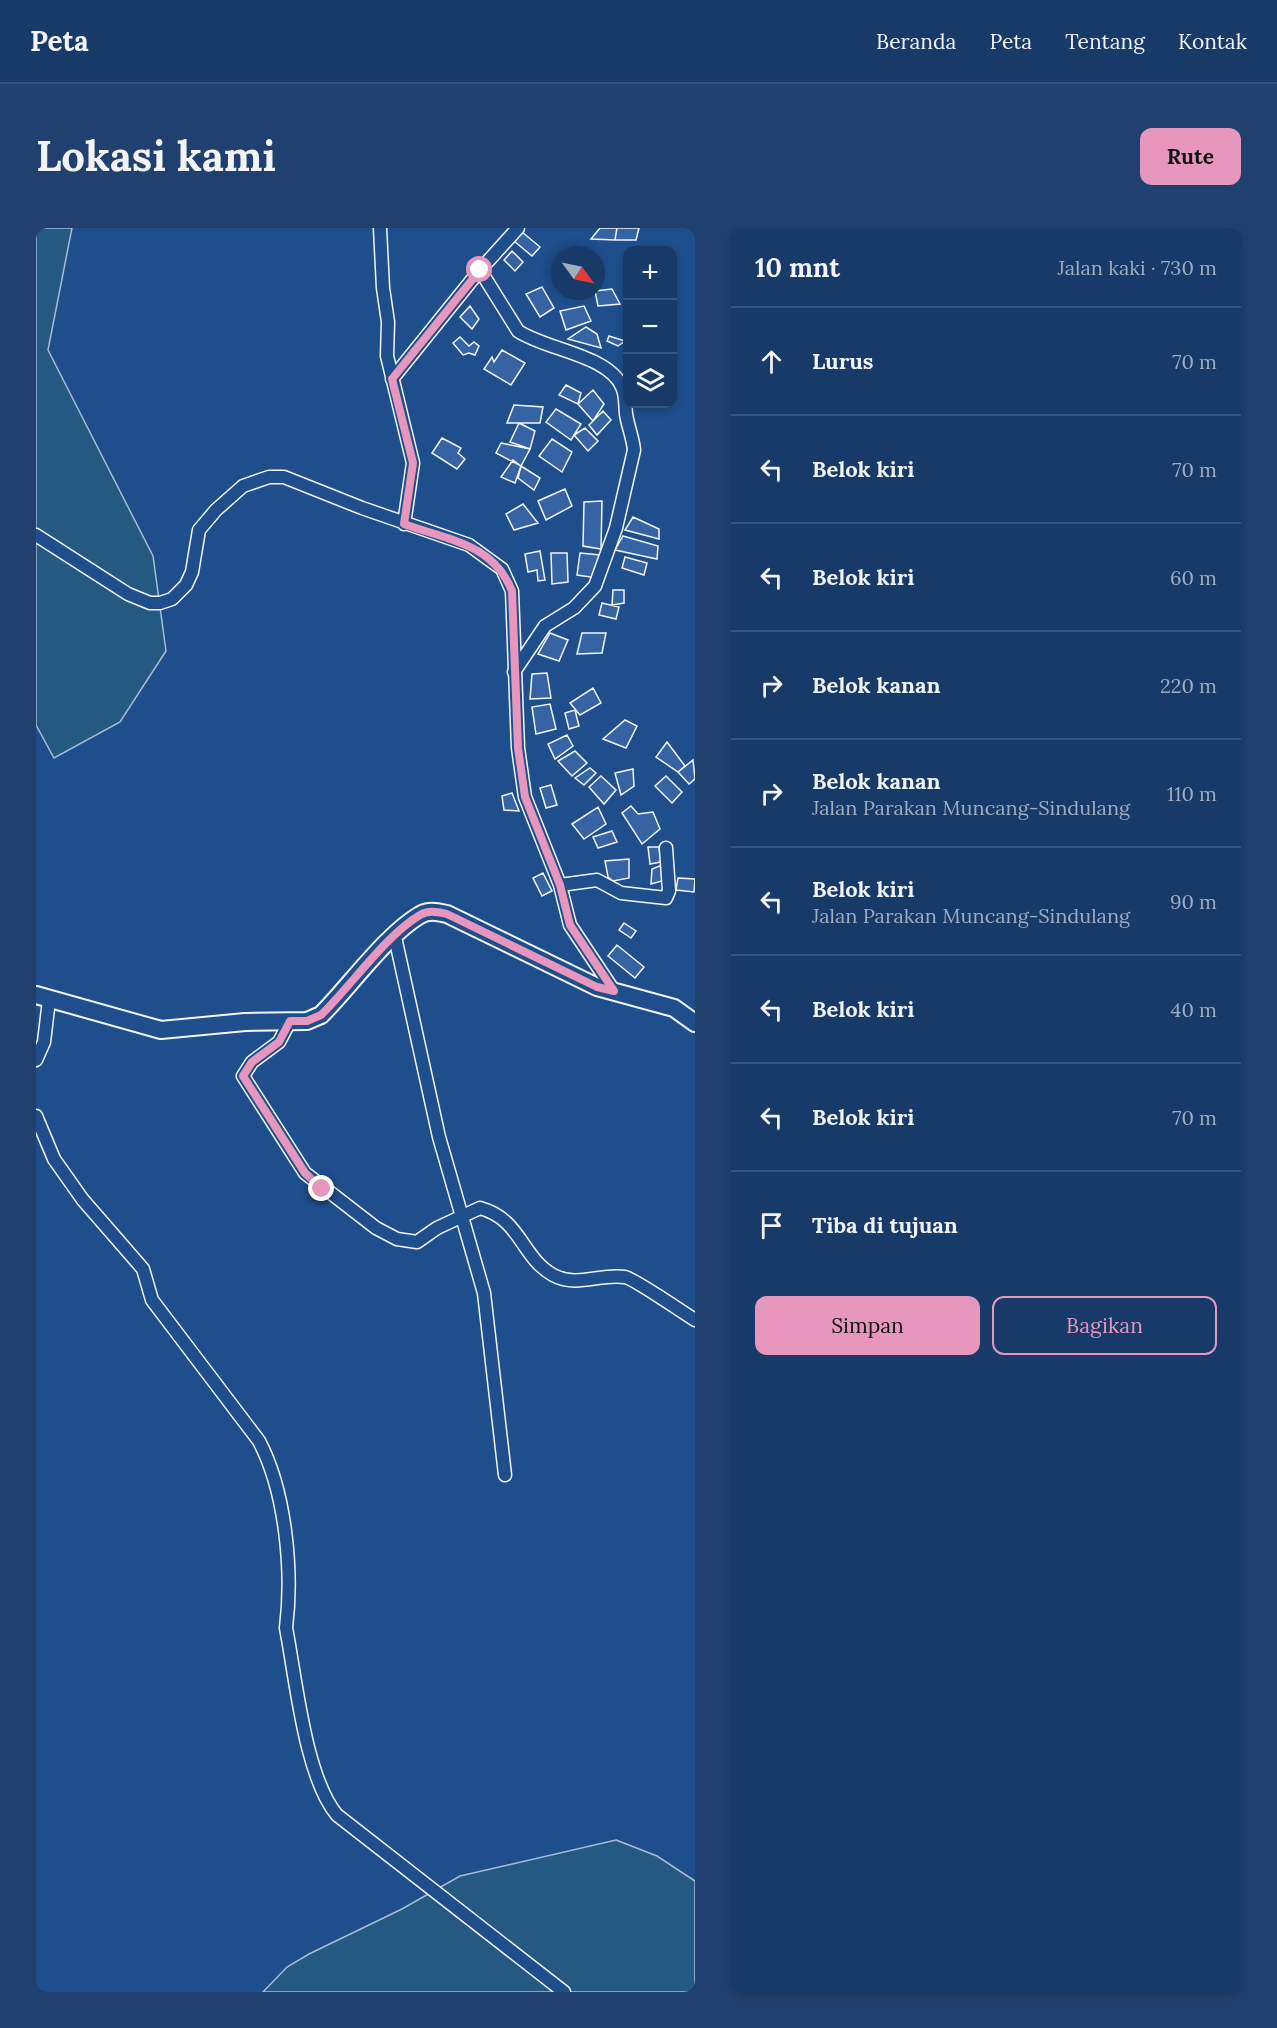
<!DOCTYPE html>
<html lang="id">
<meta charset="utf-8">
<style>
:root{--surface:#173a69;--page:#20416f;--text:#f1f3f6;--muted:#9eadc0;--line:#36547d;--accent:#e797bd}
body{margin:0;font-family:Lora,serif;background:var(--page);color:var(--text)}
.controls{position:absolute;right:18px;top:18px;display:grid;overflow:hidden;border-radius:12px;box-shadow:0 3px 9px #0003}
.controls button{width:54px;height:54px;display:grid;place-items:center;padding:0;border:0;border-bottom:2px solid var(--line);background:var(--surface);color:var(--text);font:30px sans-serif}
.compass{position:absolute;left:515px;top:18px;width:54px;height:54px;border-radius:50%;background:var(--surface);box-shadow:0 3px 9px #0003;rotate:123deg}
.stop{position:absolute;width:18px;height:18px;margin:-14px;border:4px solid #e797bd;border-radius:50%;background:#fff}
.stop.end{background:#e797bd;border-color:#fff;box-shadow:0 2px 6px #0008}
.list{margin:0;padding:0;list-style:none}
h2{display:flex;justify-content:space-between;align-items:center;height:78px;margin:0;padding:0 24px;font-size:26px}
h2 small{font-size:20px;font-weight:400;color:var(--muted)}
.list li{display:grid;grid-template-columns:39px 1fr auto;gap:18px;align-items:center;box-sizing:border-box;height:108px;padding:0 24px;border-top:2px solid var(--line)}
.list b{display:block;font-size:22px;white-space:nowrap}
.list p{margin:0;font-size:20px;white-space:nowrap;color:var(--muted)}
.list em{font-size:20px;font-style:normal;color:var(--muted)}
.actions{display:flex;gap:12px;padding:18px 24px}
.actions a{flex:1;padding:14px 0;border:2px solid var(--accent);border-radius:12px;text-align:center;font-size:21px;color:var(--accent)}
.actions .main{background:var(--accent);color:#111}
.icon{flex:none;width:33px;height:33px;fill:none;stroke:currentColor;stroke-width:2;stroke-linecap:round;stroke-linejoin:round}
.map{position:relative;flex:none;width:659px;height:1764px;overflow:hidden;border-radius:12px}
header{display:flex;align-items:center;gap:36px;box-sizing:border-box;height:84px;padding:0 30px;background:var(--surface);border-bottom:2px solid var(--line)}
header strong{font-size:28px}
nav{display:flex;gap:33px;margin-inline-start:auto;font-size:21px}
.intro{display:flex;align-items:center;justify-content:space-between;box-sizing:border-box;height:144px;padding:0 36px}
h1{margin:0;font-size:42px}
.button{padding:15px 27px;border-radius:12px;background:var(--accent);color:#111;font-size:21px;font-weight:700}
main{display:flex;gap:36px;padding:0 36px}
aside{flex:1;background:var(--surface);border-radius:12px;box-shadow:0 3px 9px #0003}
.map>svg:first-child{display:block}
.green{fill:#245a82;stroke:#a8bbd7;stroke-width:1.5}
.building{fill:#3563a3;stroke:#f2f6ff;stroke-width:1.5}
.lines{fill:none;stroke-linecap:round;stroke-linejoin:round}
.street-casing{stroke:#f2f6ff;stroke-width:15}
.secondary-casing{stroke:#f2f6ff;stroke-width:20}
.street{stroke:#1f4e8c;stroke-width:12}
.secondary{stroke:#1f4e8c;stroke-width:16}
.route{stroke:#e797bd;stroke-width:8}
</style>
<header>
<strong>Peta</strong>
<nav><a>Beranda</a><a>Peta</a><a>Tentang</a><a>Kontak</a></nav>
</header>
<div class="intro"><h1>Lokasi kami</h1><a class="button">Rute</a></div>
<main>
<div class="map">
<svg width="659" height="1764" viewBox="0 0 659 1764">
<rect width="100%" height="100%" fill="#1f4e8c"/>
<path class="green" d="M0,0H36L12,122L117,328L130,423L84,494L18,530L0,497Z
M580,1612L621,1628L659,1653V1764H227L251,1739L273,1726L366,1681L424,1648Z"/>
<path class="building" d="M564,0H581L579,12L555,11Z
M581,0H603L600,12H579Z
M486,4L504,19L496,28L478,13Z
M476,23L487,34L479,43L468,32Z
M506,59L518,80L504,89L490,66Z
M576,61L584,76L562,78L559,63Z
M434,78L443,91L436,101L424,89Z
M548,78L555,93L530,102L524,83Z
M550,99L561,106L565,120L532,111Z
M573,108L589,113L582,118L571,113Z
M424,109L433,118L438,114L443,118L439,127L433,125L427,127L417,115Z
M466,122L489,135L475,157L448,141L456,129L458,134Z
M530,157L545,165L542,176L523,167Z
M557,162L568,176L557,193L542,176Z
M478,177L507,179L504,195H471Z
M520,181L545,196L535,212L510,194Z
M567,183L575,192L561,207L553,197Z
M483,195L499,203L494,221L474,214Z
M549,200L562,213L552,223L538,207Z
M406,210L425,220L422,225L429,231L421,241L396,225Z
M516,211L536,224L526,244L503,228Z
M465,215L494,221L485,238L460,225Z
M477,232L485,238L479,255L465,249Z
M485,238L504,250L498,262L482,250Z
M529,261L536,278L510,292L502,273Z
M566,273L565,321L547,318L548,274Z
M487,276L502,295L478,302L470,286Z
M597,289L623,301V311L589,302Z
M587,308L622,318L621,331L579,322Z
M504,323L509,352L502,353L501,342L492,344L489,326Z
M515,325H531L532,354L516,356Z
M544,325L564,327L561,350L541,347Z
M589,329L611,335L608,347L586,340Z
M577,362H588V375L576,377Z
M566,375L583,379L580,391L563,387Z
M514,405L532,412L523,433L502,426Z
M546,405H570L566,425L541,426Z
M511,445L515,470L494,471L496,446Z
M557,460L565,475L544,487L534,475Z
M514,476L520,501L500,506L496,479Z
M539,482L543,498L533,501L529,485Z
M589,492L601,498L590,520L567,511Z
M531,507L537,518L519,531L512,516Z
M631,514L649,538L642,544L620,529Z
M539,523L551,535L536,548L522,533Z
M657,532L659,551L653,556L642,544Z
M554,540L560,545L548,557L539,550Z
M597,541L598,558L585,567L579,545Z
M565,548L580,562L568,576L553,559Z
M630,548L646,564L636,575L619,558Z
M515,557L521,577L510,580L504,560Z
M476,565L483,583L468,582L466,568Z
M595,578L602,586L617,584L624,601L606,616L586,585Z
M562,579L570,596L548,611L536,596Z
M576,603L581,614L562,620L557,609Z
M612,619H623L625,634L614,636Z
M593,631V650L577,653L572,649L569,633Z
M626,637V653L615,656L616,641Z
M507,645L516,663L506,668L497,650Z
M642,650L659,651L658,664L640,662Z
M588,695L600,703L595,710L583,702Z
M581,717L608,739L599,750L572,728Z"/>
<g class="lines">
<defs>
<path id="street" d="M344,0L347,60L352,94L351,128L377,235L368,296
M444,42L482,103C510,122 573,127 586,159C590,167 589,177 590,186C592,199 597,210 598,222L580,300L559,358L538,380L509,398L478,444
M356,151L444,42L482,0
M0,307L92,366L114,375H124L136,371L150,357L156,344L163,302L180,282L207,258L233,249H248L326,280L433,317L466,341L476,363L482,520L489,569L524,657L534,697L578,763
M524,657L561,652L585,665L630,670L633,663L630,620
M359,709L403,909L448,1065L469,1247
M254,793L243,814L216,834L207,848L269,945L340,1000L361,1011L381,1014L401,1000L444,980C485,991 485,1029 517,1047C541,1060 564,1045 589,1049C597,1050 648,1085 659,1092
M0,832L8,814L13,772
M0,888L18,931L47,972L107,1041L116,1072L223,1213C250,1264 257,1344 250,1400C260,1451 269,1549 301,1587L528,1764"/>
<path id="secondary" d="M0,767L125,802L209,794L271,793L285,787C314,758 350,707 384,687C393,682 401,684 411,686L561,759L638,780L659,795"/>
</defs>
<use href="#street" class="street-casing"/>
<use href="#secondary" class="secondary-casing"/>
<use href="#street" class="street"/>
<use href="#secondary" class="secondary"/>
</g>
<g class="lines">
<path class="route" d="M286,961L269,945L207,848L216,834L243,814L254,793H271L285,787C315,758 350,707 384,687C393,682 401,684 411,686L561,759L578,763L534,697L524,657L489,569L482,520L476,363C457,315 411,312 368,296L377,235L356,151L444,42"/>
</g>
</svg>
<div class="controls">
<button>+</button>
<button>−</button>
<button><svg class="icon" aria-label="layers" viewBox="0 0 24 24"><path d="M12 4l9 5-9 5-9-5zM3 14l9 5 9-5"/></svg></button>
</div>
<svg class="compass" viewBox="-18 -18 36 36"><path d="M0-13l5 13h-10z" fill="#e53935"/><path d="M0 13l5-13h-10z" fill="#9eadc0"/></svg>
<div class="stop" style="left:444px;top:42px"></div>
<div class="stop end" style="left:286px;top:961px"></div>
</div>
<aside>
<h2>10 mnt<small>Jalan kaki · 730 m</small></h2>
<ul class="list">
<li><svg class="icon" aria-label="ahead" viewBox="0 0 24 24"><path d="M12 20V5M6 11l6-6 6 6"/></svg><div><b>Lurus</b></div><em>70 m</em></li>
<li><svg class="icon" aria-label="left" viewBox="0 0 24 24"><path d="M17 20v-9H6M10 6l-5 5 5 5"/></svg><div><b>Belok kiri</b></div><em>70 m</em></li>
<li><svg class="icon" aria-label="left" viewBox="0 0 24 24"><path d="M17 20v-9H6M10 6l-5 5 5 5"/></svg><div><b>Belok kiri</b></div><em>60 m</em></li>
<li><svg class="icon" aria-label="right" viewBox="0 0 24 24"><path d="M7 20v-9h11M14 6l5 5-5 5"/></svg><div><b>Belok kanan</b></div><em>220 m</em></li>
<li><svg class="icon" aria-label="right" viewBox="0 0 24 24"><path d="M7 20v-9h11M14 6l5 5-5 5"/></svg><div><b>Belok kanan</b><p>Jalan Parakan Muncang-Sindulang</p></div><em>110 m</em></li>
<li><svg class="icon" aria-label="left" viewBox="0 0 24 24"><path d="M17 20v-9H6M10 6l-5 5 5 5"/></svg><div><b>Belok kiri</b><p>Jalan Parakan Muncang-Sindulang</p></div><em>90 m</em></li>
<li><svg class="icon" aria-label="left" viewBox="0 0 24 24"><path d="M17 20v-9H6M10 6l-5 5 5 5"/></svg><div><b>Belok kiri</b></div><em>40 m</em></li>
<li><svg class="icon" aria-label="left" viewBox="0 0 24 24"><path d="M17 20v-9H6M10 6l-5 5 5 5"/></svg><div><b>Belok kiri</b></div><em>70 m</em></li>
<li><svg class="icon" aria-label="arrive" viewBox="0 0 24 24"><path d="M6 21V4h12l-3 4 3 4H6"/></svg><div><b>Tiba di tujuan</b></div></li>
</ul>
<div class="actions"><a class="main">Simpan</a><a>Bagikan</a></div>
</aside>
</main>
